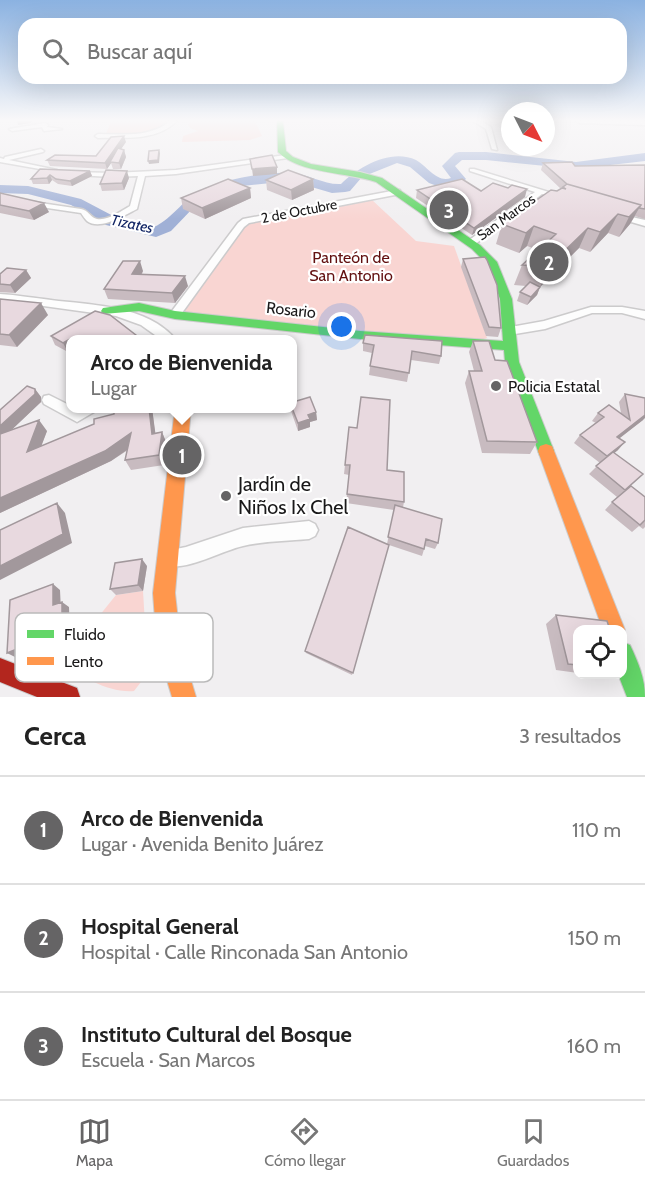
<!DOCTYPE html>
<html lang="es">
<meta charset="utf-8">
<style>
:root{--surface:#fff;--page:#f6f6f6;--text:#222;--muted:#767676;--line:#e0e0e0;--accent:#656465}
body{margin:0;font-family:Cabin,sans-serif;background:var(--page);color:var(--text)}
.controls{position:absolute;right:18px;bottom:18px;display:grid;overflow:hidden;border-radius:12px;box-shadow:0 6px 24px #0002}
.controls button{width:54px;height:54px;display:grid;place-items:center;padding:0;border:0;border-bottom:2px solid var(--line);background:var(--surface);color:var(--text);font:30px sans-serif}
.compass{position:absolute;left:501px;top:102px;width:54px;height:54px;border-radius:50%;background:var(--surface);box-shadow:0 6px 24px #0002;rotate:132deg}
.you{position:absolute;left:342px;top:327px;width:21px;height:21px;margin:-15px;border:4px solid #fff;border-radius:50%;background:#1a73e8;box-shadow:0 0 0 9px #1a73e833}
.badge{display:grid;place-items:center;width:39px;height:39px;border-radius:50%;background:var(--accent);color:#fff;font-size:20px;font-weight:700}
.pin{position:absolute;translate:-50% -50%;border:3px solid #fff;box-shadow:0 2px 6px #0006}
.popup{position:absolute;left:66px;top:335px;width:231px;height:78px;box-sizing:border-box;display:grid;place-content:center;border-radius:12px;background:var(--surface);filter:drop-shadow(0 2px 4px #0005);font-size:20px;white-space:nowrap;color:var(--muted)}
.popup b{font-size:22px;color:var(--text)}
.popup::after{content:'';position:absolute;left:50%;top:100%;margin-left:-12px;border:12px solid transparent;border-top-color:var(--surface)}
.list{margin:0;padding:0;list-style:none}
h2{display:flex;justify-content:space-between;align-items:center;height:78px;margin:0;padding:0 24px;font-size:26px}
h2 small{font-size:20px;font-weight:400;color:var(--muted)}
.list li{display:grid;grid-template-columns:39px 1fr auto;gap:18px;align-items:center;box-sizing:border-box;height:108px;padding:0 24px;border-top:2px solid var(--line)}
.list b{display:block;font-size:22px;white-space:nowrap}
.list p{margin:0;font-size:20px;white-space:nowrap;color:var(--muted)}
.list em{font-size:20px;font-style:normal;color:var(--muted)}
.icon{flex:none;width:33px;height:33px;fill:none;stroke:currentColor;stroke-width:2;stroke-linecap:round;stroke-linejoin:round}
.map{position:relative;flex:none;width:645px;height:697px;overflow:hidden}
.search{position:absolute;background:var(--surface);box-shadow:0 6px 24px #0002;left:18px;right:18px;top:18px;height:66px;display:flex;align-items:center;gap:15px;box-sizing:border-box;padding:0 21px;border-radius:18px;color:var(--muted);font-size:22px}
.sheet{height:402px;background:var(--surface)}
nav{display:flex;justify-content:space-around;align-items:center;box-sizing:border-box;height:84px;border-top:2px solid var(--line);background:var(--surface);font-size:16px;color:var(--muted)}
nav a{display:grid;justify-items:center;gap:3px}
nav .on{color:var(--accent)}
.map>svg:first-child{display:block}
.green{fill:#f9d5d2}
.lines{fill:none;stroke-linecap:round;stroke-linejoin:round}
.river{fill:#a0b0d6;fill-rule:evenodd}
.street-casing{stroke:#cccbcc;stroke-width:3}
.fast-casing{stroke:#cccbcc;stroke-width:2}
.slow-casing{stroke:#cccbcc;stroke-width:2}
.jam-casing{stroke:#cccbcc;stroke-width:2}
.street{fill:#fdfdfd;fill-rule:evenodd}
.fast{fill:#63d668;fill-rule:evenodd}
.slow{fill:#ff974d;fill-rule:evenodd}
.jam{fill:#b3261e;fill-rule:evenodd}
.wall{fill:#c8bbc0}
.shaded-wall{fill:#a2989c}
.building{fill:#e8d9df;stroke:#a2989c;stroke-width:1.5}
.poi-dot{fill:#656465;stroke:#fff;stroke-width:2}
.labels{text-anchor:middle;dominant-baseline:central;stroke-width:4.5;stroke-linejoin:round;paint-order:stroke}
.far-street-label{font-size:14px;fill:#1a191a;stroke:#fff}
.far-water-label{font-size:15px;font-style:italic;fill:#112464;stroke:#fff}
.park-label{font-size:16px;fill:#621010;stroke:#fff}
.street-label{font-size:16px;fill:#1a191a;stroke:#fff}
.poi-label{font-size:16px;fill:#1a191a;stroke:#fff;text-anchor:start}
.near-poi-label{font-size:20px;fill:#1a191a;stroke:#fff;text-anchor:start}
.key{fill:#fff;stroke:#bababa;stroke-width:1.5}
.key-label{font-size:16px;fill:#1a191a}
</style>
<div class="map">
<svg width="645" height="697" viewBox="0 0 645 697">
<rect width="100%" height="100%" fill="#f1eff1"/>
<path class="green" d="M111,121H173C153,137 130,134 106,134Z
M192,121H255L262,136L250,140L182,142L183,136L198,131L190,128L188,124Z
M371,199L416,241L454,246L487,338L477,341L180,313L246,223Z
M143,591L148,673L134,691C108,693 82,677 62,662L116,595Z"/>
<g class="lines">
<path class="river" d="M459,152H486L576,162L645,153V161L576,169L486,160H462L455,166L466,179L458,186L440,187L429,183L410,167L397,163L362,177L350,191L345,192L332,193L291,181L242,186L215,194L195,206L171,231L156,237L106,225L71,205L28,194L0,193V185L28,186L81,199L117,218L154,227C174,218 185,196 205,188C228,179 267,171 292,173C309,174 324,185 341,184C358,167 391,148 416,160C428,167 437,183 451,178L442,166L455,153Z"/>
<defs>
<path id="street" d="M170,121H177C155,142 125,137 98,138L95,136L98,134C123,134 150,138 170,121Z
M473,121H481L491,127L497,150L492,149L486,129Z
M576,121H645V125L579,123Z
M45,123L48,125L47,127L62,129L44,131L42,127L12,131L9,129Z
M41,149L44,151L43,152L9,160L57,170V172L0,162V158L4,159L5,157Z
M286,155L288,156V158L176,174L145,176L137,209C125,215 100,231 87,221C85,219 83,216 81,213L0,201V197L81,209C88,210 91,218 97,219C108,221 121,211 130,206L138,176L112,177L76,175L73,173L74,172L112,173L176,170Z
M470,169H474L565,197L561,199L542,194L474,245H468V241L535,192L470,171Z
M397,190H400V194L249,223L244,227L179,317H171L169,315L238,223L243,219Z
M614,213L645,220V226L614,217Z
M0,294C17,295 34,298 51,300C91,305 148,305 176,340H162L141,325L116,316L0,300Z
M591,307H622L645,311V319L622,313H592L545,329L509,335L503,331L505,328L544,321Z
M49,395L71,406V408H96L94,412L77,422L44,404L42,400L44,396Z
M309,521L315,524L318,530L315,536L309,539C287,541 264,541 243,546C220,551 183,574 161,564L158,558L161,552L186,547L243,528Z"/>
<path id="fast" d="M277,121H283L286,151L293,157L311,164L360,172L382,178L480,245L497,262L512,299L519,362L554,451L552,456L546,458L540,456L538,451L505,362L504,350L360,339L175,319L139,311L103,314L101,311L103,308L139,303L175,311L360,331L503,341L500,299L488,265L472,249L376,182C347,172 299,174 278,152Z
M622,642L630,645C638,662 645,678 645,697H627L618,674H622Z"/>
<path id="slow" d="M175,408H191L175,593L181,647L196,697H172L157,647L153,593Z
M546,444L552,446L554,451L625,630L622,637V630H603L538,451L540,446Z"/>
<path id="jam" d="M0,658L77,688L80,697H37L0,682Z"/>
</defs>
<use href="#street" class="street-casing"/>
<use href="#fast" class="fast-casing"/>
<use href="#slow" class="slow-casing"/>
<use href="#jam" class="jam-casing"/>
<use href="#street" class="street"/>
<use href="#fast" class="fast"/>
<use href="#slow" class="slow"/>
<use href="#jam" class="jam"/>
</g>
<path class="wall" d="M126,142L121,149L124,150L126,157L121,169H113L111,163L107,169L50,166L47,160L96,156Z
M543,163L575,166L645,165V219L635,216L630,224L619,237L608,233L590,252L579,248L540,287L537,295L527,305L517,301L520,292L526,286L514,285L522,265L538,250L527,246L519,253L496,244L502,224L561,189L541,170Z
M40,169L90,171L92,176L72,186L58,184L52,180L49,184H33L31,179Z
M129,178L124,190L102,191L100,184Z
M313,179L314,190L292,200L267,190L266,180Z
M250,188L251,198L205,219L183,209L181,198Z
M508,188L525,197L472,235L416,198L417,190L481,191Z
M0,193L49,212L34,220L0,213Z
M463,259L501,328L498,337L486,336L461,267Z
M26,270L31,278L15,293L0,292V274Z
M143,271L142,274L188,286L175,303L108,299L104,289Z
M0,299L48,315L17,347L0,345Z
M51,336L71,339L68,352L55,345Z
M473,341L495,360L537,442L530,454L482,453L465,383L469,371H474L469,352Z
M363,343L441,356L439,364L411,360L407,382L369,375L372,353L363,351Z
M35,389L41,397V402L11,430L47,431L41,446L94,424L114,414V408H152L155,433L162,432L166,442L164,465L131,470L125,460L128,450L111,461L0,513V410Z
M625,394L643,420L619,438L618,450L614,453L643,474L627,489L645,497V527L643,529L639,526L632,532L605,510L617,497L589,474L600,463L574,443L580,435L596,423L592,421L598,413H621L619,402Z
M290,408L316,412L317,420L310,422V427L298,431Z
M199,446L198,459L191,460L190,456Z
M345,465L387,470L404,502L403,507L438,543L435,549L425,546L422,556L389,545L352,675L306,653L305,651L387,544L394,510L346,503L349,475L344,474Z
M147,566L143,591L116,595L110,589Z
M556,615L578,630V673L556,670L546,624Z
M596,675H612L609,676Z"/>
<path class="shaded-wall" d="M17,121H32L31,123L18,125Z
M124,136L126,142L107,169L105,163Z
M124,150L126,157L121,169L119,163Z
M159,150L160,153L159,163L149,164L148,161Z
M277,167V174L253,176L252,169Z
M90,171L92,176L72,186L70,181Z
M127,171L129,178L124,190L122,183Z
M50,175L52,180L49,184L47,178Z
M313,179L314,190L292,200L291,190Z
M250,188L251,198L205,219L202,208Z
M527,189L525,197L472,235L474,228Z
M44,203L49,212L34,220L29,211Z
M641,205L630,224L619,237L629,217Z
M618,214L608,233L590,252L600,232Z
M534,226L527,246L519,253L526,233Z
M588,228L579,248L540,287L549,266Z
M140,261L143,271L136,284L132,274Z
M26,270L31,278L15,293L10,285Z
M185,276L188,286L175,303L172,293Z
M540,287L537,295L527,305L531,297Z
M41,303L48,315L17,347L9,335Z
M70,339L71,350L68,352L63,343Z
M35,389L41,397V402L0,441V426Z
M149,408H152L157,445L152,434Z
M316,412L317,420L310,422V427L298,431V423L308,415Z
M645,415V418L643,420L611,445L617,437Z
M39,420L47,431L35,463L27,452Z
M162,432L166,442L164,465L159,455Z
M131,433L137,443L111,461L0,513V498Z
M198,442L199,446L198,459L197,455Z
M625,442L618,450L601,464L607,456Z
M57,503L65,513L72,543L0,580V566Z
M142,559L147,566L143,591L138,585Z
M53,584L60,590L61,611L53,605Z
M62,602L69,607L70,636L17,658L7,653Z"/>
<path class="building" d="M124,136L105,163L47,160L55,155L96,156L111,137Z
M118,148L124,150L119,163L110,162Z
M159,150L158,160L148,161L149,151Z
M272,155L277,167L252,169L250,159Z
M572,162L575,166L645,165V209L639,208L641,205L567,184L543,163Z
M40,169L90,171L70,181L56,179L50,175L47,178L31,179Z
M106,170L127,171L122,183L100,184Z
M288,170L313,179L291,190L266,180Z
M228,179L250,188L202,208L181,198Z
M462,179L481,191L493,183L508,188L512,185L527,189L474,228L417,190Z
M567,184L641,205L629,217L618,214L600,232L588,228L549,266L522,265L556,234L534,226L526,233L502,224L551,190L557,191L562,188L566,189L563,187Z
M0,193L44,203L29,211L0,205Z
M485,257L487,260L497,285L501,328L489,327L463,259Z
M123,261H140L132,274L185,276L172,293L104,289Z
M7,268L26,270L10,285L0,284V274Z
M530,282L540,287L531,297L520,292Z
M0,299L41,303L9,335L0,334Z
M95,311L110,315L141,339H70L63,343L51,336Z
M365,335L442,341L441,356L412,351L409,373L370,366L374,345L363,343Z
M473,341H489L495,360L507,361L537,442L487,441L469,371H482Z
M27,386L35,389V394L0,426V410Z
M625,394L645,398V415L617,437L625,442L607,456L580,435L604,417L598,413L609,405L630,420Z
M310,397L316,412L308,415L310,419L298,423L292,408H293V402Z
M361,397L390,400L387,470L404,472V502L347,494L350,465H345L349,427L357,428Z
M114,408H149L152,434L162,432L159,455L125,460L131,433L105,451L0,498V434L39,420L27,452L94,424V419L114,414Z
M198,442L197,455L190,456L191,443Z
M613,452L643,474L625,490L596,466Z
M631,486L645,497V520L640,525L612,502Z
M57,503L63,534L0,566V530Z
M395,505L442,519L438,543L426,539L424,549L388,537Z
M348,527L389,545L353,673L305,651Z
M142,559L138,585L110,589L115,563Z
M53,584V605L62,602V631L7,653L10,600Z
M556,615L607,621L610,630H578V665L568,664Z"/>
<linearGradient id="sky" x2="0" y2="1"><stop stop-color="#8bb2e1"/><stop offset="0.55" stop-color="#f9f8f9"/><stop offset="1" stop-color="#f9f8f9" stop-opacity="0"/></linearGradient>
<rect width="645" height="219" fill="url(#sky)"/>
<g class="poi-dot">
<circle cx="496" cy="386" r="6"/>
<circle cx="226" cy="496" r="6"/>
</g>
<g class="labels">
<g class="far-street-label">
<text transform="translate(299 211) rotate(-11)">2 de Octubre</text>
<text transform="translate(506 217) rotate(-36)">San Marcos</text>
</g>
<g class="far-water-label">
<text transform="translate(132 224) rotate(12)">Tizates</text>
</g>
<g class="park-label">
<text x="351" y="257">Panteón de<tspan x="351" dy="18">San Antonio</tspan></text>
</g>
<g class="street-label">
<text transform="translate(291 310) rotate(6)">Rosario</text>
</g>
<g class="poi-label">
<text x="508" y="386">Policia Estatal</text>
</g>
<g class="near-poi-label">
<text x="238" y="484">Jardín de<tspan x="238" dy="23">Niños Ix Chel</tspan></text>
</g>
</g>
<rect x="15" y="613" width="198" height="69" rx="9" class="key"/>
<rect x="27" y="630" width="27" height="8" fill="#63d668"/>
<rect x="27" y="657" width="27" height="8" fill="#ff974d"/>
<g class="key-label">
<text x="64" y="640">Fluido</text>
<text x="64" y="667">Lento</text>
</g>
</svg>
<div class="controls">
<button><svg class="icon" aria-label="locate" viewBox="0 0 24 24"><circle cx="12" cy="12" r="6"/><path d="M12 2v4M12 18v4M2 12h4M18 12h4"/></svg></button>
</div>
<svg class="compass" viewBox="-18 -18 36 36"><path d="M0-13l5 13h-10z" fill="#e53935"/><path d="M0 13l5-13h-10z" fill="#767676"/></svg>
<div class="you"></div>
<div class="pin badge" style="left:182px;top:455px">1</div>
<div class="popup"><b>Arco de Bienvenida</b>Lugar</div>
<div class="pin badge" style="left:549px;top:262px">2</div>
<div class="pin badge" style="left:449px;top:210px">3</div>
<div class="search"><svg class="icon" aria-label="search" viewBox="0 0 24 24"><circle cx="10" cy="10" r="6"/><path d="M15 15l6 6"/></svg>Buscar aquí</div>
</div>
<section class="sheet">
<h2>Cerca<small>3 resultados</small></h2>
<ul class="list">
<li><span class="badge">1</span><div><b>Arco de Bienvenida</b><p>Lugar · Avenida Benito Juárez</p></div><em>110 m</em></li>
<li><span class="badge">2</span><div><b>Hospital General</b><p>Hospital · Calle Rinconada San Antonio</p></div><em>150 m</em></li>
<li><span class="badge">3</span><div><b>Instituto Cultural del Bosque</b><p>Escuela · San Marcos</p></div><em>160 m</em></li>
</ul>
</section>
<nav>
<a class="on"><svg class="icon" aria-label="map" viewBox="0 0 24 24"><path d="M3 6l6-2 6 2 6-2v14l-6 2-6-2-6 2zM9 4v14M15 6v14"/></svg>Mapa</a>
<a><svg class="icon" aria-label="directions" viewBox="0 0 24 24"><path d="M12 3l9 9-9 9-9-9zM9 14v-3h6M13 9l2 2-2 2"/></svg>Cómo llegar</a>
<a><svg class="icon" aria-label="saved" viewBox="0 0 24 24"><path d="M7 4h10v16l-5-4-5 4z"/></svg>Guardados</a>
</nav>
